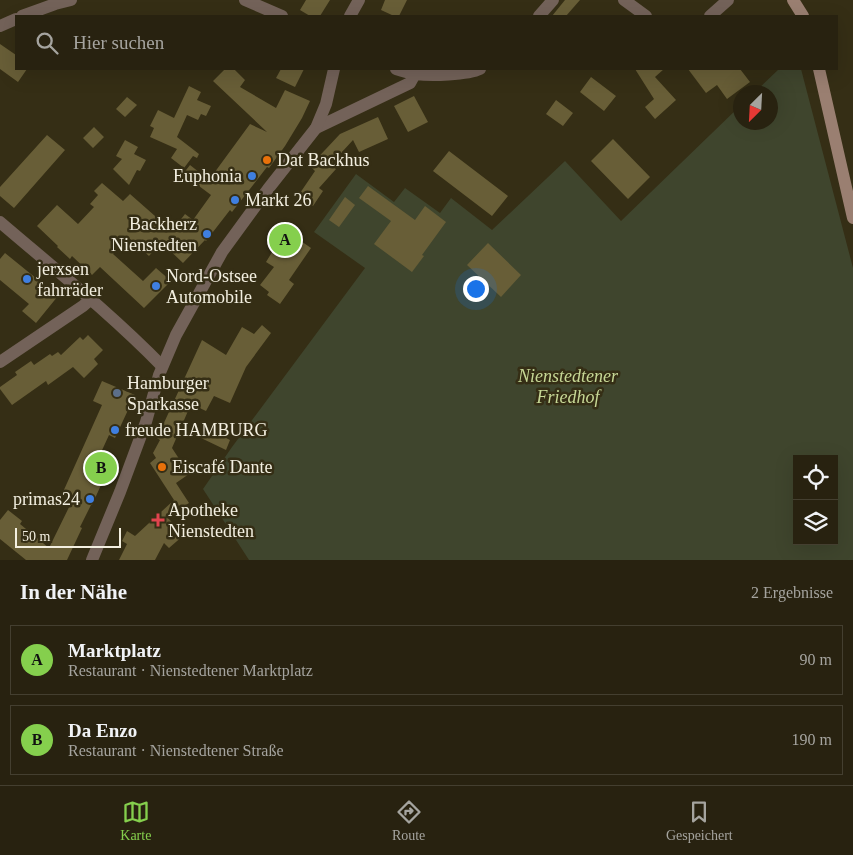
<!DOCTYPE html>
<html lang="de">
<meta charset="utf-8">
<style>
:root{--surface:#282210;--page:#302a19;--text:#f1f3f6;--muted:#a5a49f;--line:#443f30;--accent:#85cf4d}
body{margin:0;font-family:Georgia,serif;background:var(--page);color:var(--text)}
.controls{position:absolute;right:15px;bottom:15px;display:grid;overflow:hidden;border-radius:0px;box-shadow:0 5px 20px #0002}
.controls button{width:45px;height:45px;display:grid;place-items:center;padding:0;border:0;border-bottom:1px solid var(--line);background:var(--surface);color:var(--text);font:25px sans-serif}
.compass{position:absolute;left:733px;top:85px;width:45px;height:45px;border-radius:50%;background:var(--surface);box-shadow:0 5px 20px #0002;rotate:204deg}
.scale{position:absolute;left:15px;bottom:12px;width:106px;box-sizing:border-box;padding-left:5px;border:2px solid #f3efe0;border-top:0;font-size:14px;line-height:18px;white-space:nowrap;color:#f3efe0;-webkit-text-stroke:4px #352e15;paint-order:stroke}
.you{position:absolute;left:475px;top:288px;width:18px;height:18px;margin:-12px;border:4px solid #fff;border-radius:50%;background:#1a73e8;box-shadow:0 0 0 8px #1a73e833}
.badge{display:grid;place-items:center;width:32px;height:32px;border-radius:50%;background:var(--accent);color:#111;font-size:16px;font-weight:700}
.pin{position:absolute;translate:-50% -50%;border:2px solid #fff;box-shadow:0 1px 5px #0006}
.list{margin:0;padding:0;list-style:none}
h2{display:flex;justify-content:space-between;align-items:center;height:65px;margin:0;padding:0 20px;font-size:21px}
h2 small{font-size:16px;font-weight:400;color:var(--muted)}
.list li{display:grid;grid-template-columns:32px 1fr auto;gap:15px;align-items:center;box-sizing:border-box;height:70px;margin:0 10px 10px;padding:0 10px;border:1px solid var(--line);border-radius:0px}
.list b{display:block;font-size:19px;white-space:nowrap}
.list p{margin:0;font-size:16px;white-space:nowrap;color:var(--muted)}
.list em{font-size:16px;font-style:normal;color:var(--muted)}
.icon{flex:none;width:28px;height:28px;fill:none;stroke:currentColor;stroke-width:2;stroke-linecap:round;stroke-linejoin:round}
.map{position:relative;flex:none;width:853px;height:560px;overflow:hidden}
.search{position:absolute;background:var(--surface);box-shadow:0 5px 20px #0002;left:15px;right:15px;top:15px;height:55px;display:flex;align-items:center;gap:12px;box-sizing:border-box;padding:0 18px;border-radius:0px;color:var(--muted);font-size:19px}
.sheet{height:225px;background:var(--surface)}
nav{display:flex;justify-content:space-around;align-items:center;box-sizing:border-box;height:70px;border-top:1px solid var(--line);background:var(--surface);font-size:14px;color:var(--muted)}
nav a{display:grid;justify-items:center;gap:2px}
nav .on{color:var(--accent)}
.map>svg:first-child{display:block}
.green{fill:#3f452d;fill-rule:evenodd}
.building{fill:#685e37}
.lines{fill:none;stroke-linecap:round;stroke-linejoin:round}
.minor{stroke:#736259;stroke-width:12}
.tertiary{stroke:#736259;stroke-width:12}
.secondary{stroke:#9a7f71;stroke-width:12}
.food-dot{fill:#e8710a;stroke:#352e15;stroke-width:2}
.shop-dot{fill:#3f7fe0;stroke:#352e15;stroke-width:2}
.service-dot{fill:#5c6f8a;stroke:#352e15;stroke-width:2}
.health-dot{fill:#e0444e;stroke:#352e15;stroke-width:2}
.labels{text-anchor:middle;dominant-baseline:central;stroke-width:5;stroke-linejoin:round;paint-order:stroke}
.poi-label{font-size:18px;fill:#f3efe0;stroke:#352e15;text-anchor:start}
.park-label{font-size:18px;font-style:italic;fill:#c6d795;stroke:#352e15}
</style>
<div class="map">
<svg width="853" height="560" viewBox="0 0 853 560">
<rect width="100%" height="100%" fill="#352e15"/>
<path class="green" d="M779,69H801L853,268V560H249L203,489L232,447L365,268L314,232L356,174L394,202L405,188L440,213L451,198L492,230L565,161L621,221L740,106V122H770V92H755ZM797,459H834V541H797Z"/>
<path class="building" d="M306,0H330L320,16H310L300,10Z
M385,0H407L399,16H394L381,10Z
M565,0H580L566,16H552Z
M0,44L16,55V69H27L18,82L0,69Z
M225,69H234L245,80L240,87L276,108L285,90L310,101L302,118L285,146L269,168L267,167L232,212L230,210L206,241L205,240L183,263L161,242L149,256L129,238L113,254L143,281L156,268L171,281L144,308L100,267L92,275L72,256L70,259L57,247L58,246L37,226L57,205L78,224L94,207L90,204L98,195L94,191L102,183L123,201L130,194L172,231L185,214L193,220L211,195L183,174L190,165L209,180L250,124L267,132L213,81Z
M281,69H304L295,87L276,78Z
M635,69H664L655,77L676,100L655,119L645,107L654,99Z
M688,69H740L750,82L727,99L717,85L706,93Z
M591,77L616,96L604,111L580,92Z
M189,86L201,92L197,100L211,106L206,116L201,114L198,120L187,115L177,137L199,154L197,158L193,156L184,168L171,158L177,149L150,137L154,128L150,126L158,110L174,118Z
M414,96L428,122L408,132L394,106Z
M127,97L137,105L125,117L116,109Z
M556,100L573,113L563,126L546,114Z
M378,117L388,139L359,152L353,140L331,164L336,169L319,188L323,191L313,206L298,196L315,171L310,166L340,134Z
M94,127L104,137L93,148L83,138Z
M47,135L65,150L14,208L0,196V187Z
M613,139L650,177L628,199L591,161Z
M125,140L138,147L134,154L146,160L140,171L137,170L129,185L113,169L122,159L116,156Z
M449,151L508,196L492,216L433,171Z
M368,186L415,220L425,206L446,222L422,255L424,256L412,272L374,244L391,221L359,198Z
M345,197L355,205L339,227L329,220Z
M285,230L311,248L289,280L294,284L280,304L267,295L269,292L260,285L274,267L266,262L274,249L272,247Z
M488,243L521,275L501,297L467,265Z
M5,253L58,296L36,323L22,311L29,304L0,280V259Z
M262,325L271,333L246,367L230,403L214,396L206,411L191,404L172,448L189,474L176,483L189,503L167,517L184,535L169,548L164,543L155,560H119L127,544L122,541L127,531L135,536L174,500L150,463L156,458L153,453L160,440L157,438L202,340L226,355L242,327L254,334Z
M88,335L103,350L94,359L98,364L84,378L73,367L48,385L46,381L12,405L0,389V387L17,375L15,372L31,361L34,365L50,354L52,356L58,352L61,355L80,337L83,340Z
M102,381L135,395L115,438L109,435L98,459L110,465L92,505H91L80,527L82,528L67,560H26L0,539V520L8,510L22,521L20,524L49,548L74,497L63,492L102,405L93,401Z
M206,428L230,440L226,450L201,438Z"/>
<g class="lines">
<path class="minor" d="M245,0L282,16
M624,0L646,16
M22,16L55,4L71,0
M539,16L553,0
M710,16L728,0
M0,26L16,19
M396,69C402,71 409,73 416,74C430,76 468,75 480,69
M316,128L410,83L415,74
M0,222C55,269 111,314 162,366
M0,362L83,306L92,298"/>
<path class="tertiary" d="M350,16L359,0
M92,560L120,492L146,422L159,375L176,335L222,252L268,189L316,128L326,104L334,69"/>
<path class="secondary" d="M793,0L803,16
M819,69L853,218"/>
</g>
<g class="food-dot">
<circle cx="267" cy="160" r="5"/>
<circle cx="162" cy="467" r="5"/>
</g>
<g class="shop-dot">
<circle cx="252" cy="176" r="5"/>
<circle cx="235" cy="200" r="5"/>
<circle cx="207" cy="234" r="5"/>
<circle cx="27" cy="279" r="5"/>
<circle cx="156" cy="286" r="5"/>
<circle cx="115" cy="430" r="5"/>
<circle cx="90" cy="499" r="5"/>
</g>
<circle class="service-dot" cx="117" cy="393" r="5"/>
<path class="health-dot" d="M155.5 512.5h5v5h5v5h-5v5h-5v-5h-5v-5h5z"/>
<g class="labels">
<g class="poi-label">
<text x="277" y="160">Dat Backhus</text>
<text x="242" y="176" text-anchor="end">Euphonia</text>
<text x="245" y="200">Markt 26</text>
<text x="197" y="224" text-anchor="end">Backherz<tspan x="197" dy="21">Nienstedten</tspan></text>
<text x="37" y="269">jerxsen<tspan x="37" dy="21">fahrräder</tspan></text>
<text x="166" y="276">Nord-Ostsee<tspan x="166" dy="21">Automobile</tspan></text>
<text x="127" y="383">Hamburger<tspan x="127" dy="21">Sparkasse</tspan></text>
<text x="125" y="430">freude HAMBURG</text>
<text x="172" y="467">Eiscafé Dante</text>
<text x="80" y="499" text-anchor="end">primas24</text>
<text x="168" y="510">Apotheke<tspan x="168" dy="21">Nienstedten</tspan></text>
</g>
<g class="park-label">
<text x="568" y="376">Nienstedtener<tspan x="568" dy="21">Friedhof</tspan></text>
</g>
</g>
</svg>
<div class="controls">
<button><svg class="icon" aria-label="locate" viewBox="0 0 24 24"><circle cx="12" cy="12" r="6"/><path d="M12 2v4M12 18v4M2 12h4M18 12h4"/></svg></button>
<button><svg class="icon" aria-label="layers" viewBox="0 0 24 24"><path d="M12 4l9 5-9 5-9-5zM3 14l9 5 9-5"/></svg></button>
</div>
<svg class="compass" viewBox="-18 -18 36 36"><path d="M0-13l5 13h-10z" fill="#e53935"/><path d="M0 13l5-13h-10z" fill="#a5a49f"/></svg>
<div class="scale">50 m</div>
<div class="you"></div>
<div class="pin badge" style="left:285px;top:240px">A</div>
<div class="pin badge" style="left:101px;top:468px">B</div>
<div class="search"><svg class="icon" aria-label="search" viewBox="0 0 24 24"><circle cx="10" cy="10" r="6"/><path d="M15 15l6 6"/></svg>Hier suchen</div>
</div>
<section class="sheet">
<h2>In der Nähe<small>2 Ergebnisse</small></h2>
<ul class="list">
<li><span class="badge">A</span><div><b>Marktplatz</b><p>Restaurant · Nienstedtener Marktplatz</p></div><em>90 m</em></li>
<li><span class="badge">B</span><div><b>Da Enzo</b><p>Restaurant · Nienstedtener Straße</p></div><em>190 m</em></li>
</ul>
</section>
<nav>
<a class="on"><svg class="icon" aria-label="map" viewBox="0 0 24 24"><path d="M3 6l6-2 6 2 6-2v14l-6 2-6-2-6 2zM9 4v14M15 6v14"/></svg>Karte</a>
<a><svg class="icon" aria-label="directions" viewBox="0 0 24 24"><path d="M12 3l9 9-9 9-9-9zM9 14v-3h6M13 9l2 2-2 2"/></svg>Route</a>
<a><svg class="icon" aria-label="saved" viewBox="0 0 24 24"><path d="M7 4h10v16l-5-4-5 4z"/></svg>Gespeichert</a>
</nav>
